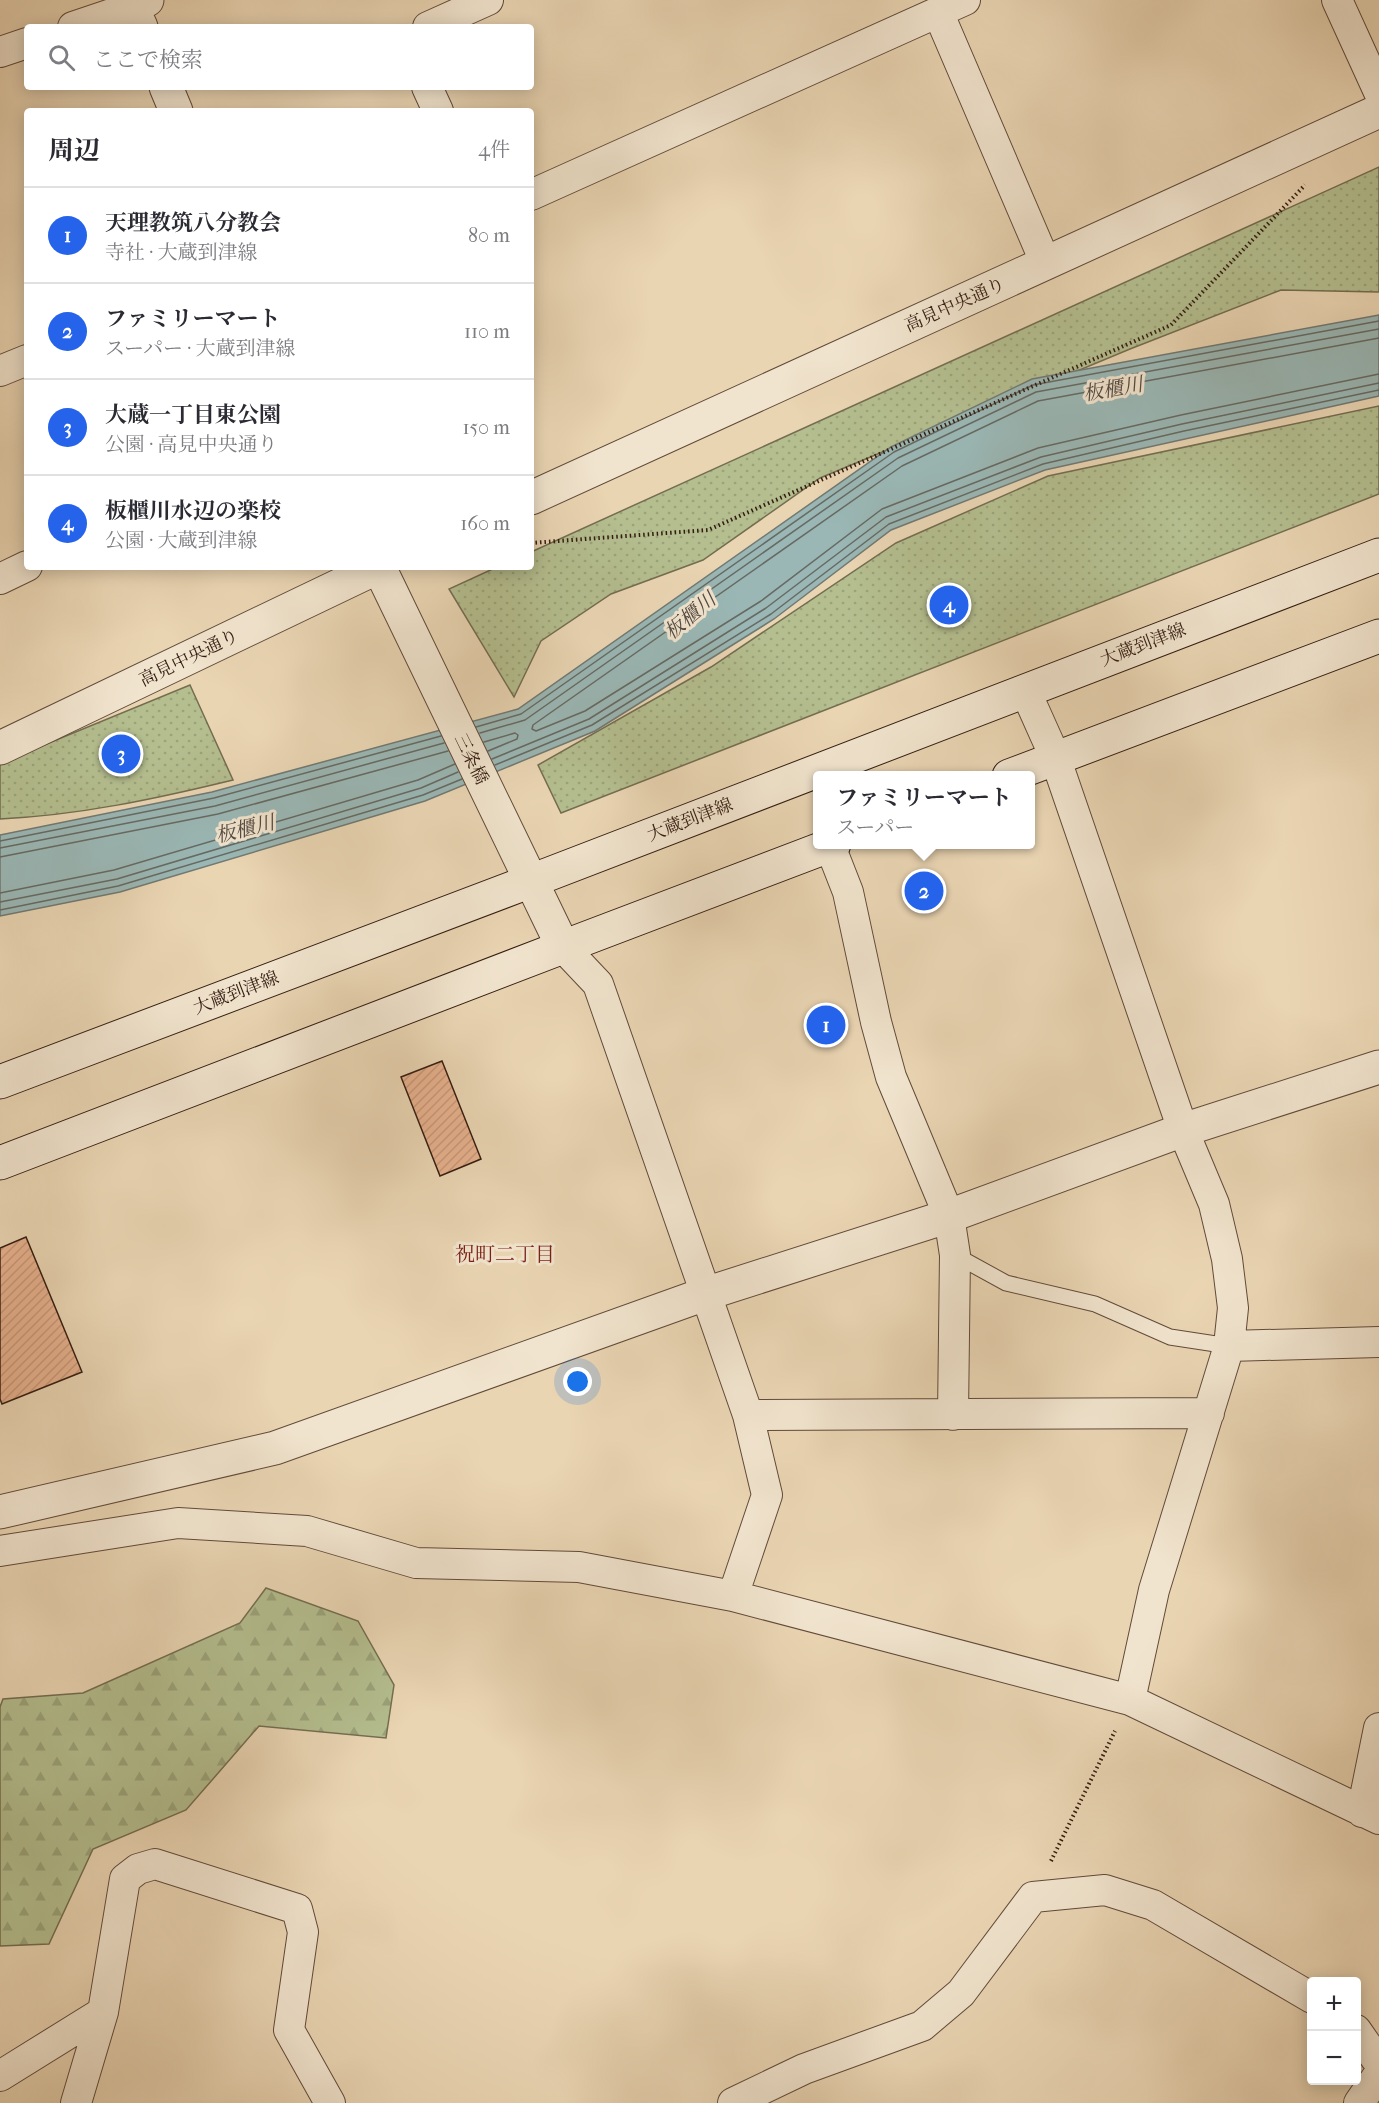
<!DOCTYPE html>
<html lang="ja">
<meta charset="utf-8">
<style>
:root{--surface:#fff;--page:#f2f2f3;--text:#2b2b33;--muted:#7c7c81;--line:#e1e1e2;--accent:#2563eb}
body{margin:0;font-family:"IM FELL French Canon","Noto Serif JP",serif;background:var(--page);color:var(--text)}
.controls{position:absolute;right:18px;bottom:18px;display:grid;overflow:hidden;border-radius:6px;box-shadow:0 3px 15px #0003}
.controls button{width:54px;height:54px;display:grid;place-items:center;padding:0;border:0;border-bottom:2px solid var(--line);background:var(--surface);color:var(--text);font:30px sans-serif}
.you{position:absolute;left:578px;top:1382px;width:21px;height:21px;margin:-15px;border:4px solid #fff;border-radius:50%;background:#1a73e8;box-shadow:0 0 0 9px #1a73e833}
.badge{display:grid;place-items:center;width:39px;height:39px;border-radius:50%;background:var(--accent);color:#fff;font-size:20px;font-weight:700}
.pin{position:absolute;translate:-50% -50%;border:3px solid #fff;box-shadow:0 2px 6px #0006}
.popup{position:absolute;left:813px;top:771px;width:222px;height:78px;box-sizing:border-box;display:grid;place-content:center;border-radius:6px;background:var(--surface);filter:drop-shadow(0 2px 4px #0005);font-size:20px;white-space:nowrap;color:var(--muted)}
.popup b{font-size:22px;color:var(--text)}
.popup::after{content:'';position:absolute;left:50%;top:100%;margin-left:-12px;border:12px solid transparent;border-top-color:var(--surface)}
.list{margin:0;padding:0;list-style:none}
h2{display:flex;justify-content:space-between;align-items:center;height:78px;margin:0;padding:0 24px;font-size:26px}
h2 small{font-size:20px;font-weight:400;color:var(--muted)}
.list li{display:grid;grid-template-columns:39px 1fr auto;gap:18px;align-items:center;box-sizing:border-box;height:96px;padding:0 24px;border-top:2px solid var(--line)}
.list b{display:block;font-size:22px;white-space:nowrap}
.list p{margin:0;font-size:20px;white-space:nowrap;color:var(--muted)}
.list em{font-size:20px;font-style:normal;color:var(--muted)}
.icon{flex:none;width:33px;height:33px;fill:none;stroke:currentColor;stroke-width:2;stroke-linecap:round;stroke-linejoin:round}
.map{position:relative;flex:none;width:1379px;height:2103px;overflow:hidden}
.search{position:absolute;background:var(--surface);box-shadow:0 3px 15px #0003;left:24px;top:24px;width:510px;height:66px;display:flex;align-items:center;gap:15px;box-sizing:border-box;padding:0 21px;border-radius:6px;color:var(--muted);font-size:22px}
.panel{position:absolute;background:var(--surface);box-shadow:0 3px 15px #0003;left:24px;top:108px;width:510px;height:462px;border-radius:6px}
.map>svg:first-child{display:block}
.green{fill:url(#green-dots);stroke:#746d50;stroke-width:1.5}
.forest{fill:url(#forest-firs);stroke:#746d50;stroke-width:1.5}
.water{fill:#9ab7b5;stroke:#717973;stroke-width:1.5}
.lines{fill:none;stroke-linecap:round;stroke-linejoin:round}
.shore{stroke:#666a63;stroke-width:1.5}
.building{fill:url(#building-hatch);stroke:#331c11;stroke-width:1.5}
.service-casing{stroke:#614a3a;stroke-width:17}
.minor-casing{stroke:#614a3a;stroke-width:32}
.tertiary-casing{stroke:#614a3a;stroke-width:35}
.secondary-casing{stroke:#331c11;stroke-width:35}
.path{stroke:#331c11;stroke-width:4;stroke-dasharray:1.5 3;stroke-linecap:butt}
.service{stroke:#f1e4ce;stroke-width:15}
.minor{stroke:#f1e4ce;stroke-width:30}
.tertiary{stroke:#f1e4ce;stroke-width:33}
.secondary{stroke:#f1e4ce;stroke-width:33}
.labels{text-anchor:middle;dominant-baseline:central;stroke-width:6;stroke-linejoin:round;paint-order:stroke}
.street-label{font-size:18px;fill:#331c11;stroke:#f1e4ce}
.water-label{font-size:20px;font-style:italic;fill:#524a42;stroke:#f1e4ce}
.neighbourhood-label{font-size:20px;fill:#7a1f14;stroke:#f1e4ce}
</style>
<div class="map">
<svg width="1379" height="2103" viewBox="0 0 1379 2103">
<defs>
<pattern id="green-dots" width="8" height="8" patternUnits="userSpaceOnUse" patternTransform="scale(1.5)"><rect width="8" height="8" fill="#b4be8f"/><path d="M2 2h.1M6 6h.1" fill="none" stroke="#9ba37a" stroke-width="1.8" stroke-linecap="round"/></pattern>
<pattern id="forest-firs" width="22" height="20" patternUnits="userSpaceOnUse" patternTransform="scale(1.5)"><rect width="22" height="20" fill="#b4be8f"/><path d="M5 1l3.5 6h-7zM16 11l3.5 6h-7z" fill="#9ba37a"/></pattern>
<pattern id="building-hatch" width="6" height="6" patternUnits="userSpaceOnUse" patternTransform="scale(1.5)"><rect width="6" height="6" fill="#e7b18e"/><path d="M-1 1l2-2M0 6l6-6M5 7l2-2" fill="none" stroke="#c79879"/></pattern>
</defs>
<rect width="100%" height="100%" fill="#ead5b3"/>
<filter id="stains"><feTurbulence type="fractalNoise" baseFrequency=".00333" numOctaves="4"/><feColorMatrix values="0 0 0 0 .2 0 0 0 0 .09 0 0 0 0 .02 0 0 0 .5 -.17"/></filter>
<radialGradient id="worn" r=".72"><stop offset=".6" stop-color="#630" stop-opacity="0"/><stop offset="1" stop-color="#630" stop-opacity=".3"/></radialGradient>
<path class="green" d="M1379,167V292L1281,290L1130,349L820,478L703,560L611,594L541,641L514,697L449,589L497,567H531V552Z
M1379,406V494L561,813L538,765L711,667L896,543L1048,476Z
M190,685L233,780C155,799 80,815 0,819V763Z"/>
<path class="forest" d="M266,1588L358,1621L394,1685L386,1738L259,1726L186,1810L93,1849L49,1944L0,1946V1707L3,1699L83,1693L240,1623Z"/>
<path class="water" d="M1379,315V396L1045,470L891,530L774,619L595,731L425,801L120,892L0,916V835L212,792L518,709L891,447L1032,379Z"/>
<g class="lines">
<path class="shore" d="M1379,338L1038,401L902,466L533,725L532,729L536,731L585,711L761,601L882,509L1038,448L1181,415L1379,374
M476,727L521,714L894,452L1033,385L1379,321
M480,733L525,720L898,458L1036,392L1379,329
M484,742L515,733L518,735L517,739L488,751
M492,759L589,719L766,608L886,517L1041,457L1182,424L1379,383
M495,765L592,725L771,614L889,524L1043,464L1184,431L1379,390
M0,841L214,798L441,736
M0,848L215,806L444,743
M0,857L218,814L448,751
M0,893L114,870L418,780L455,764
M0,902L117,879L421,788L458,772
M0,910L118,886L423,795L462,779"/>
</g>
<path class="building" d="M442,1061L481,1159L440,1176L401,1077Z
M26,1237L82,1372L2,1404L0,1399V1248Z"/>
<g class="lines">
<defs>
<path id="service" d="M955,1255L1006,1283L1095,1304L1170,1337L1229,1346"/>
<path id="minor" d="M1337,0L1379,92
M938,12L1046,264
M73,27L132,7
M428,27L488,0
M0,52L27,43
M427,87L438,111
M531,195L965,0
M0,371L27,360
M0,579L27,566
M1025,690L1055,757L1183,1130L1214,1204L1227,1259L1233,1308L1229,1346L1154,1590L1130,1700
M830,846L848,892L876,1022L891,1077L949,1216L955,1255L953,1415
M563,947L598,984L748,1415L767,1495L733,1596
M1229,1346L1379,1342
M748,1415L1209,1413
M0,1551L178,1523L307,1531L416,1563L579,1567L733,1596L1130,1700L1379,1819
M1362,1812L1379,1728
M1356,2030L1379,2063
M0,2076L103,2012
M76,2103L103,2012L125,1879L138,1869L155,1864L297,1909L303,1932L289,2030L330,2103
M733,2103L804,2069L922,2026L961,1993L1033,1897L1105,1890L1153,1905L1312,1998
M1359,2103L1379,2074"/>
<path id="tertiary" d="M141,27L132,7L147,0
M166,87L176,111
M531,498L1379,111
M379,567L563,947
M0,748L378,567
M0,1512L275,1448L705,1294L949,1216L1183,1130L1379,1067"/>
<path id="secondary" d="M1009,776L1379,636
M0,1082L531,881L1379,555
M0,1163L563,947L834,844"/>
</defs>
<use href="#service" class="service-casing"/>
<use href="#minor" class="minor-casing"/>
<use href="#tertiary" class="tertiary-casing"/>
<use href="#secondary" class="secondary-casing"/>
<path class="path" d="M531,543L708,530L1171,325L1305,185
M1051,1861L1115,1731"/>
<use href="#service" class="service"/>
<use href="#minor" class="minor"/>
<use href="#tertiary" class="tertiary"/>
<use href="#secondary" class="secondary"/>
</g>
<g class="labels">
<g class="street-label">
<text transform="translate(955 305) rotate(-24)">高見中央通り</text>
<text transform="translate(1143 645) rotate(-21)">大蔵到津線</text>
<text transform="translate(189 658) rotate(-26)">高見中央通り</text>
<text transform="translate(471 759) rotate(64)">三条橋</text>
<text transform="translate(690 820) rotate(-21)">大蔵到津線</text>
<text transform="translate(236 993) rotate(-21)">大蔵到津線</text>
</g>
<g class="water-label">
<text transform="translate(1113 389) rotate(-10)">板櫃川</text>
<text transform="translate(690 616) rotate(-40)">板櫃川</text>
<text transform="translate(245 829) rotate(-14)">板櫃川</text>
</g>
<g class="neighbourhood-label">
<text x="505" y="1254">祝町二丁目</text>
</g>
</g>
<rect width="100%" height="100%" filter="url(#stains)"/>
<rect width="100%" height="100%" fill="url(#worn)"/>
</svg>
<div class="controls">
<button>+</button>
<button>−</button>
</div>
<div class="you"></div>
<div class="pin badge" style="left:826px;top:1025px">1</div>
<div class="pin badge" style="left:924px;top:891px">2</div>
<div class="popup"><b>ファミリーマート</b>スーパー</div>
<div class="pin badge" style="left:121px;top:754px">3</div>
<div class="pin badge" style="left:949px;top:605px">4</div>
<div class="search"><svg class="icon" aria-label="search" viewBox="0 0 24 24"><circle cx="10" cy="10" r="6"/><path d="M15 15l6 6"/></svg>ここで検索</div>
<section class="panel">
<h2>周辺<small>4件</small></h2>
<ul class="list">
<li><span class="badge">1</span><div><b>天理教筑八分教会</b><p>寺社 · 大蔵到津線</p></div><em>80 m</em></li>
<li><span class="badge">2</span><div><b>ファミリーマート</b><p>スーパー · 大蔵到津線</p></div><em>110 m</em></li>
<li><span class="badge">3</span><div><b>大蔵一丁目東公園</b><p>公園 · 高見中央通り</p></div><em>150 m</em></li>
<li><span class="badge">4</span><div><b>板櫃川水辺の楽校</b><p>公園 · 大蔵到津線</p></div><em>160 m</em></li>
</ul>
</section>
</div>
